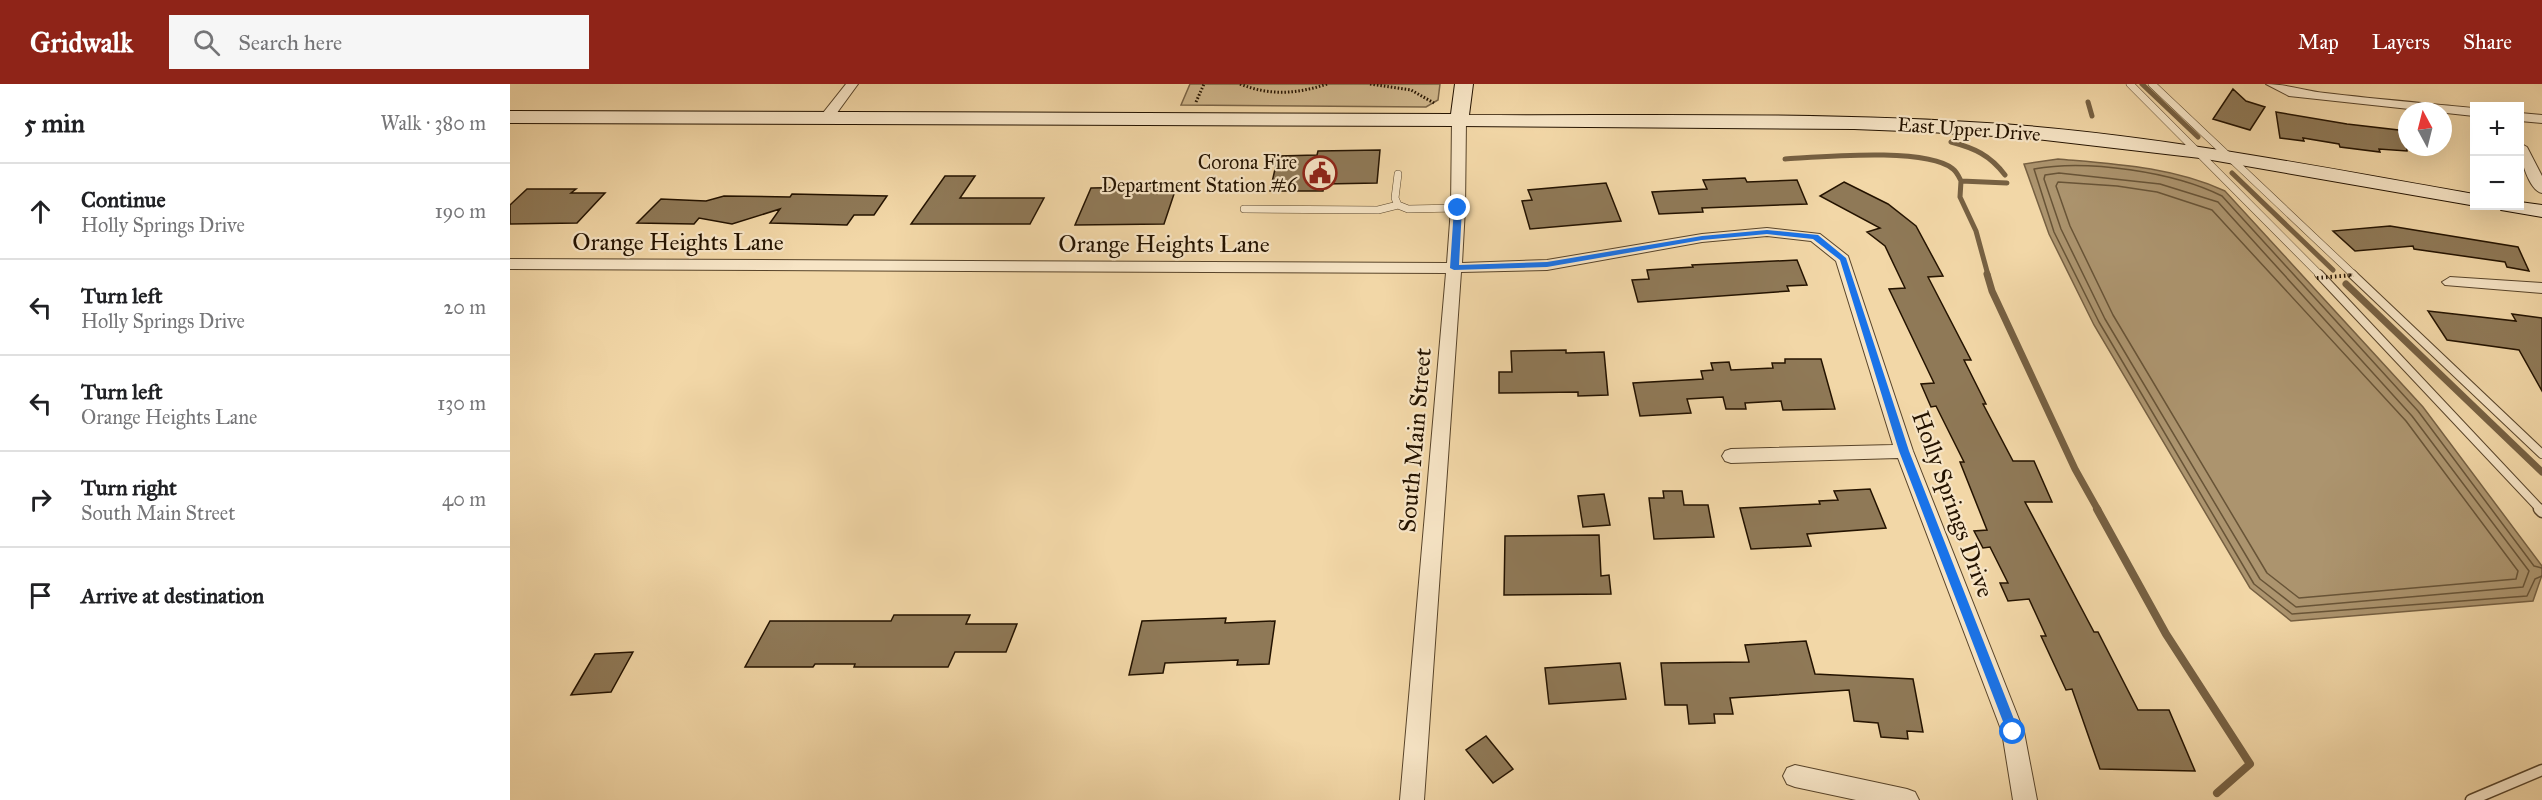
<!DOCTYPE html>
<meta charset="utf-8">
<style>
:root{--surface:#fff;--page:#f6f6f6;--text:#202124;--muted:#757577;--line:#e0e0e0;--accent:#8f2418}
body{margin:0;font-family:"IM FELL Great Primer",serif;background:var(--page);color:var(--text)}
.controls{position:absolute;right:18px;top:18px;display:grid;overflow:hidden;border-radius:0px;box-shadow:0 6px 24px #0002}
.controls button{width:54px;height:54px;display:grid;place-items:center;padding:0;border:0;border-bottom:2px solid var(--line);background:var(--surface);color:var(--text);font:30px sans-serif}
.compass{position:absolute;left:1888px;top:18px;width:54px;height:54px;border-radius:50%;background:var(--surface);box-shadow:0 6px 24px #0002;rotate:353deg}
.stop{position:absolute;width:18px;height:18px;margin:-14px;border:4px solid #1a73e8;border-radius:50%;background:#fff}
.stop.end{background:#1a73e8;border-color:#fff;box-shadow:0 2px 6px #0008}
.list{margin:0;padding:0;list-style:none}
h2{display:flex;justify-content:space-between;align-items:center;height:78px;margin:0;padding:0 24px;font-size:26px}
h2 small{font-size:20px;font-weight:400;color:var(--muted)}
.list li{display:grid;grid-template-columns:39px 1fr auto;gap:18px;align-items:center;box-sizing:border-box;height:96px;padding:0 24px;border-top:2px solid var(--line)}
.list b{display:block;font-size:22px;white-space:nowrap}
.list p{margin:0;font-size:20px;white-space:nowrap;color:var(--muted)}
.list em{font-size:20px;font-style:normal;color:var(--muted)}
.icon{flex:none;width:33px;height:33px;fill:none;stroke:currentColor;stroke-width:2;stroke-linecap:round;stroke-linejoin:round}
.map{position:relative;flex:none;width:2032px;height:716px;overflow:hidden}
header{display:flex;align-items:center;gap:36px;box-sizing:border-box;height:84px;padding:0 30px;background:var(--accent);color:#fff}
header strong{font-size:28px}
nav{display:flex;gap:33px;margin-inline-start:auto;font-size:21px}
.search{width:420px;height:54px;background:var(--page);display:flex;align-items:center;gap:15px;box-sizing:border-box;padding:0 21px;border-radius:0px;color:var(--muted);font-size:22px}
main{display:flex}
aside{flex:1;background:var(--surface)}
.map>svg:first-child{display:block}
.green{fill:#cfb68b;stroke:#7a6446;stroke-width:1.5}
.water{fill:#ac946e;stroke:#766042;stroke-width:1.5}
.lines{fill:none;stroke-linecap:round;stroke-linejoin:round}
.shore{stroke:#685437;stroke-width:1.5}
.stream-far2{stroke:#766042;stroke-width:5}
.stream-far1{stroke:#766042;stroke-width:7}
.stream{stroke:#766042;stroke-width:8}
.building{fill:#8f7957;stroke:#241300;stroke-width:1.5}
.lane-far2-casing{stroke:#58442a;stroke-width:8}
.lane-far1-casing{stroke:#58442a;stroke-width:10}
.lane-casing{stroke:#58442a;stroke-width:13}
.street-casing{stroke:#58442a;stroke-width:2}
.secondary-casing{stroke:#241300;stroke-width:2}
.path{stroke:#241300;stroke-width:3;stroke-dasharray:1.5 2;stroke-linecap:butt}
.lane-far2{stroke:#f7e5c6;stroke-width:7}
.lane-far1{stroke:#f7e5c6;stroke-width:8}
.lane{stroke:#f7e5c6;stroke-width:10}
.street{fill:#f7e5c6;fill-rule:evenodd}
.secondary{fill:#f7e5c6;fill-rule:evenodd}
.path-bridge-far1{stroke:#241300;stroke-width:3;stroke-dasharray:1.5 2;stroke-linecap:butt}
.path-bridge{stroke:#241300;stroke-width:4;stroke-dasharray:1.5 3;stroke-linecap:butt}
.route{fill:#1a73e8}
.labels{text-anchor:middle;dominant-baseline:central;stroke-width:4.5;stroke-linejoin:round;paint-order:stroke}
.far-street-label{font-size:20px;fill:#241300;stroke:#f7e5c6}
.far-poi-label{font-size:20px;fill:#241300;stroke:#f7e5c6;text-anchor:end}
.street-label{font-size:24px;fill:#241300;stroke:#f7e5c6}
</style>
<header>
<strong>Gridwalk</strong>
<div class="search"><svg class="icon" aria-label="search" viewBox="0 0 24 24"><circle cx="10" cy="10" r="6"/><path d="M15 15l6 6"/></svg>Search here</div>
<nav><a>Map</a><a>Layers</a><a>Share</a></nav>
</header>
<main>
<aside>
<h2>5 min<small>Walk · 380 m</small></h2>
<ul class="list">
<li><svg class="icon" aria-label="ahead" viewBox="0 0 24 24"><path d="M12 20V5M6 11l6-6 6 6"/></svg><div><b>Continue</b><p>Holly Springs Drive</p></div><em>190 m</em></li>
<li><svg class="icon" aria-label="left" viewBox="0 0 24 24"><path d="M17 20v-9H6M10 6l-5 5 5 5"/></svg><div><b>Turn left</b><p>Holly Springs Drive</p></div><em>20 m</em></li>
<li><svg class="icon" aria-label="left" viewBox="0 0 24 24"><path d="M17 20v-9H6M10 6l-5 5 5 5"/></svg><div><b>Turn left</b><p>Orange Heights Lane</p></div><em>130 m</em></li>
<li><svg class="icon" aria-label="right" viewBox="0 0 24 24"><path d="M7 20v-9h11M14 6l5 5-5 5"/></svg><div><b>Turn right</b><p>South Main Street</p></div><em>40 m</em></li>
<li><svg class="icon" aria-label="arrive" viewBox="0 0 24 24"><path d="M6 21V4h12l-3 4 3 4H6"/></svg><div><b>Arrive at destination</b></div></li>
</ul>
</aside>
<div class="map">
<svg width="2032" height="716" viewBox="0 0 2032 716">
<rect width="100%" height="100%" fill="#f2d7a7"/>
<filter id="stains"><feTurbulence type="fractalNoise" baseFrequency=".00333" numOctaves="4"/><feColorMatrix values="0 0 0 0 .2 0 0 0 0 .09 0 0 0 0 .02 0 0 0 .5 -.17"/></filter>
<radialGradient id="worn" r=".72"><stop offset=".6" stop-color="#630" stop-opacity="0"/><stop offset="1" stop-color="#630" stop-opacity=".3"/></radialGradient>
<path class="green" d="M680,0H930L928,16L916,23L671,21Z"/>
<path class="water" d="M1548,75C1605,80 1663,83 1715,107L1913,323L2032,482V491L2023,517L1781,537L1740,504L1584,241L1539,150L1514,80Z"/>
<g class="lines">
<path class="shore" d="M1549,89L1650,100L1708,118L1902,332L2019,487L2013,503L1786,523L1750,495L1595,235L1551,145L1534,95L1535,91Z
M1548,98L1607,102L1647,108L1702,126L1896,337L2008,487L2006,495L1789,514L1757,489L1603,231L1560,142L1546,102Z
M2032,484L2024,482L1908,327L1712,112C1664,88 1577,75 1524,85L1544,148L1589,238L1744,500L1782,530L2017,512L2025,495L2032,492"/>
<path class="stream-far2" d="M1632,0L1688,53
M1578,18L1582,32
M1441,58C1464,64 1480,71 1495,91
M1275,75C1311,73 1416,63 1443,85C1447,88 1449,93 1451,97L1497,99
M1722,89L1823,186
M1451,97L1450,113L1466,147L1478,191"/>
<path class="stream-far1" d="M1477,190L1482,207L1565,385L1588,426
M1836,200L2032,388"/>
<path class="stream" d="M1587,425L1656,550L1740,680L1707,709"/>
</g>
<path class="building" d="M1723,5L1736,17L1755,23L1740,46L1703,35Z
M1766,28L1837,40L1897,47V67L1869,65L1870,68L1830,63L1829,60L1793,54L1794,57L1770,54Z
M870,66L867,99L814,100L813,107H760L768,72L807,71L808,67Z
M435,92H465L450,114H534L520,140H401Z
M1235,94L1237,98L1287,96L1297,120L1192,124L1193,128L1149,130L1142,108L1197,105L1193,96Z
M1334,98L1378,120L1406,142L1433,192L1418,193L1461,276H1454L1476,320H1473L1503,377H1524L1542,418H1515L1584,548H1588L1628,626H1659L1685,687L1590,685L1562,605L1556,606L1531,552H1536L1519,515L1498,517L1490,499H1498L1480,463L1473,464L1464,447L1477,446L1450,378H1454L1426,322L1421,323L1411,300L1424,299L1379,205L1395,204L1375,162L1357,148L1370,144L1310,112Z
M1096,99L1111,137L1020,145L1012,117L1022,116L1018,106Z
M581,104L631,103L666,104L654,140L565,141Z
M17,105H66L61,109H95L67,139L0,140V121Z
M282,110L377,112L364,131H344L337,141L260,139L270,125L222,140L189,134L184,140L127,139L151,115L196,117L214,112L280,113Z
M1880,142L2008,163L2019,187L1997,183L1995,178L1904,165L1903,162L1845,167L1823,147Z
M1287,176L1297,201L1277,202L1279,207L1128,218L1122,196L1139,195L1137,186L1183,183L1182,181Z
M1918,227L2006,237L2002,230L2032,234V307L2009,266L1937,256Z
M1056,266V269L1094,268L1098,311L1068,312V308L989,309V288H1002L1001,267Z
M1275,275H1311L1325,325L1273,326L1271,317L1235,319L1236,325H1216L1213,313L1177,315L1181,329L1130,332L1123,299L1193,295L1191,287L1203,286L1201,279L1219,278L1221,286L1263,284L1262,279H1275Z
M1360,405L1376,444L1297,450L1301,462L1241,465L1230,424L1310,420L1309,417L1328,416L1324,407Z
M1153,407H1172L1174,421H1198L1204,453L1144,455L1139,414H1154Z
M1094,410L1100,441L1073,443L1068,412Z
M1089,451L1091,492L1099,491L1101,510L994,511L995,452Z
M384,531H460L456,540H507L496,568H445L438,583H344L345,580H305L303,583H235L260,537H381Z
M716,534L715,539L765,537L759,580L727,581L728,576L655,579L653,589L619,591L632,537Z
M1296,557L1305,590L1403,595L1413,648L1397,647L1398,655L1371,653L1368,639L1344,637L1339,606L1220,614L1223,630H1204L1205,639L1179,640L1177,621H1155L1151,579L1239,578L1235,561Z
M123,568L101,608L61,611L85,570Z
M1110,579L1116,615L1039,620L1035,584Z
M976,652L1003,685L983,699L956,666Z"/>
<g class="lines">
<defs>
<path id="lane-far2" d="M1620,0L1810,191
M1642,0L1844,191
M888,90L885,114L888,121L898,125L948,124
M734,125L868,126L888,121"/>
<path id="lane-far1" d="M1809,190L2031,426
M1842,190L2032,370"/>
<path id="lane" d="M2029,425L2032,428
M1961,716L2032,686"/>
<path id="street" d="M336,0H348L321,37H311L309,34Z
M1756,0C1776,0 1795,7 1815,9C1865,15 1914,19 1964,24V32L1779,12Z
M2010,29L2032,31V39L2010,37Z
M949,32L956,36L955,124L952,179L1037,176L1192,150L1257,144L1310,150L1338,172L1403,367L1514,648L1527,716H1503L1492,648L1388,374L1221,379L1215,377L1212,372L1215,367L1221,365L1383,361L1326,177L1301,157L1257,152L1192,158L1037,186L951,188L914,716H890L936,189L0,185V175L937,179L941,124L942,36Z
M2010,59L2017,63L2032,92V109C2018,106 2009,71 2010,59Z
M1940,193L2032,199V209L1935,201L1932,198Z
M1285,681L1397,705L1405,708L1409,716H1346L1285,703L1277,700L1273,692L1277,684Z"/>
<path id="secondary" d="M945,0H963L959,31C1145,32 1332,27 1517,42C1668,55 1816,84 1964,110L1966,122L1690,74L1518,54L1419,48L1344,45L949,42L0,39V27L941,30Z
M2010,118L2032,121V133L1991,126L1988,122H2010Z"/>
</defs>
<use href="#lane-far2" class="lane-far2-casing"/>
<use href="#lane-far1" class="lane-far1-casing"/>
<use href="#lane" class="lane-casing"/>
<use href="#street" class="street-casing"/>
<use href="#secondary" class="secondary-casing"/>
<path class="path" d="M730,0C760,12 787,10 817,0
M860,0L901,6L924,19
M686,18L694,0"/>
<use href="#lane-far2" class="lane-far2"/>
<use href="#lane-far1" class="lane-far1"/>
<use href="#lane" class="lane"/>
<use href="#street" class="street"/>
<use href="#secondary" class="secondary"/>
<path class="path-bridge-far1" d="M1840,191H1843"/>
<path class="path-bridge" d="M1807,194L1843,191"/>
</g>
<path class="route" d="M948,122L952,124L949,181L1037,178L1192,152L1257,146L1308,151L1336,174L1399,367L1509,648L1507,651H1499L1497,648L1389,367L1330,176L1303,155L1257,150L1192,156L1037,183L944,186L940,184L944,124Z"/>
<defs>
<symbol id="civic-ring" viewBox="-11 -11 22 22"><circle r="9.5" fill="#f7e5c6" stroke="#8f2418" stroke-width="1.5"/><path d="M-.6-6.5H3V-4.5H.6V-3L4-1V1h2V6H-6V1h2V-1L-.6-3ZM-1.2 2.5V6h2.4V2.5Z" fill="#8f2418"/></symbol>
</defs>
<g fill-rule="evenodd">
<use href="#civic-ring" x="791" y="70" width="38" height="38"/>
</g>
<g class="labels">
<g class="far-street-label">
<text transform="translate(1459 45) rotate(4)">East Upper Drive</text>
</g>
<g class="far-poi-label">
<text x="787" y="78">Corona Fire<tspan x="787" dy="23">Department Station #6</tspan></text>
</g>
<g class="street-label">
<text x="168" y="158">Orange Heights Lane</text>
<text x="654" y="160">Orange Heights Lane</text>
<text transform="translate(905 356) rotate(-85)">South Main Street</text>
<text transform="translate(1443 420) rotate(70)">Holly Springs Drive</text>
</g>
</g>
<rect width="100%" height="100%" filter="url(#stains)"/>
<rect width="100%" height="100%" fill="url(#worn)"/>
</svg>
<div class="controls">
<button>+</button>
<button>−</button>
</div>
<svg class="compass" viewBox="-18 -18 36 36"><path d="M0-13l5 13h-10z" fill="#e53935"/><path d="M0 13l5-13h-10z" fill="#757577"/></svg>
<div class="stop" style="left:1503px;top:648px"></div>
<div class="stop end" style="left:948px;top:124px"></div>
</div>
</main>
